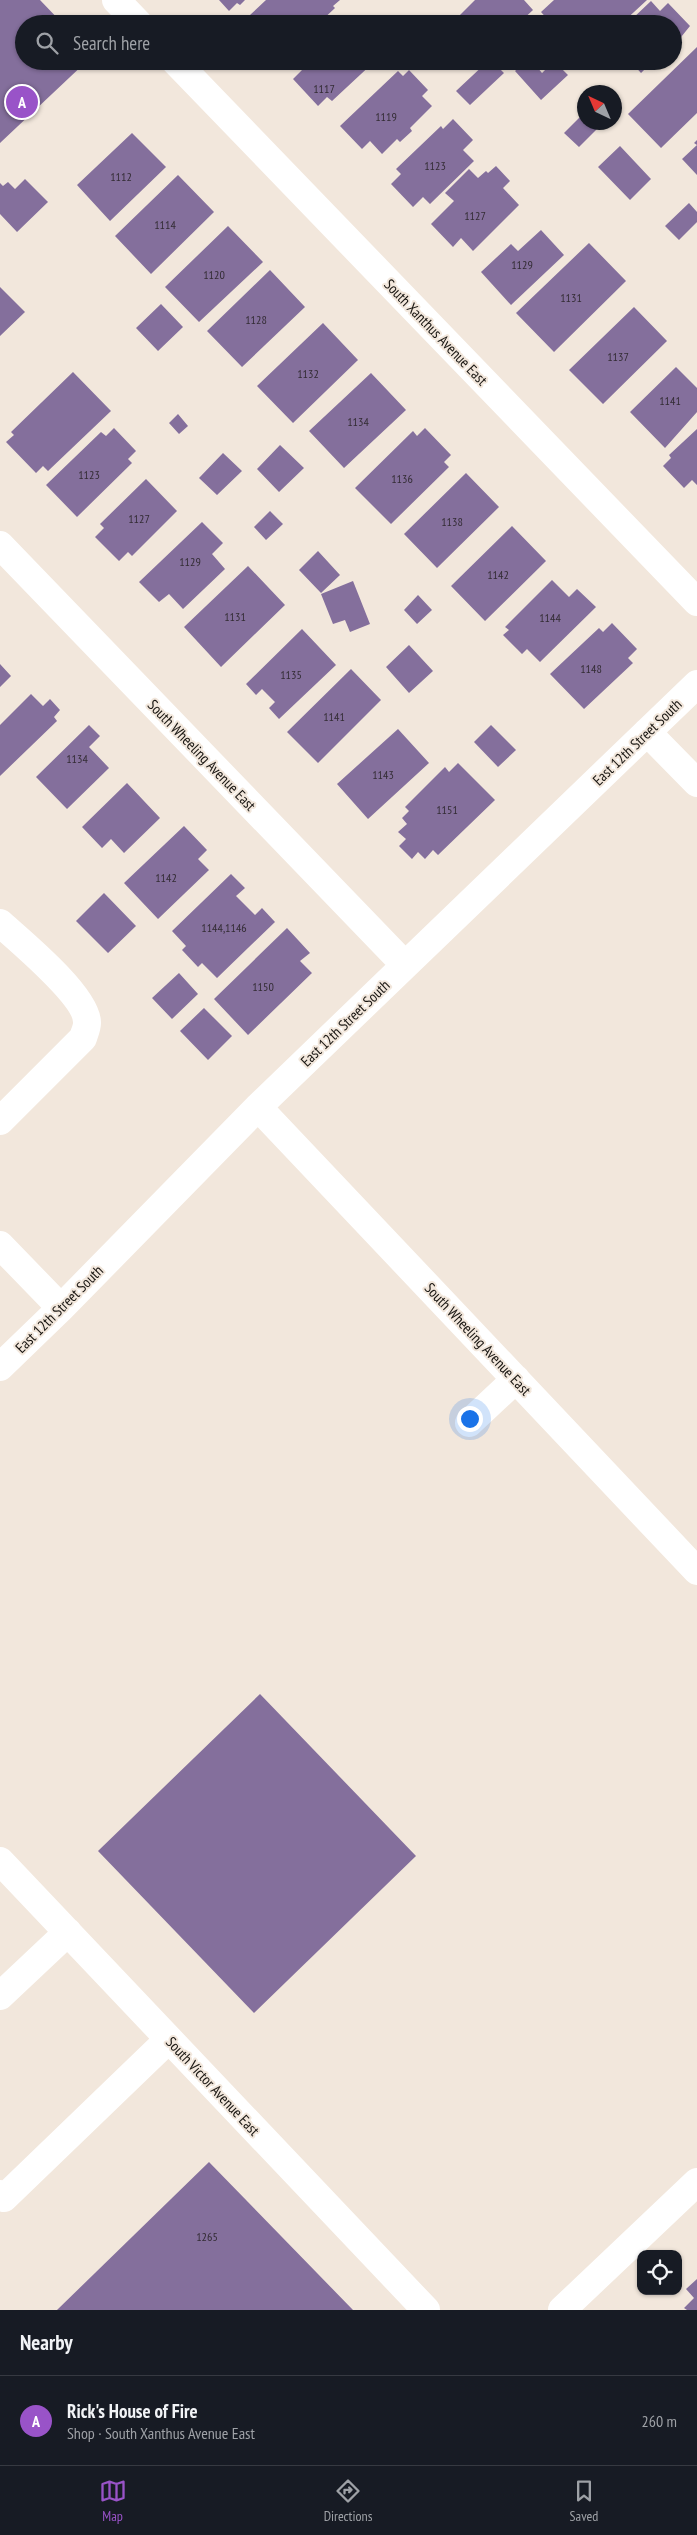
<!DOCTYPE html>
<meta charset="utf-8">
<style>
:root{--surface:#171b24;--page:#242831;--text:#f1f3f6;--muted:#9ea1a6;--line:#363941;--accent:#9953c8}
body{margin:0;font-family:"PT Sans Narrow",sans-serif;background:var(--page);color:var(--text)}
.controls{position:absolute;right:15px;bottom:15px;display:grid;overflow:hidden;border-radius:10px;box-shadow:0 1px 4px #0004}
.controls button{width:45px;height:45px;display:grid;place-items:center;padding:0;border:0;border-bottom:1px solid var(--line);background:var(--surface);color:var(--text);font:25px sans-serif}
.compass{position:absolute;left:577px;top:85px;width:45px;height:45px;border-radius:50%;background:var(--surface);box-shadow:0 1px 4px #0004;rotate:316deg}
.you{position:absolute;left:469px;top:1418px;width:18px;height:18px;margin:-12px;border:4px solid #fff;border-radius:50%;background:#1a73e8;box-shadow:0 0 0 8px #1a73e833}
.badge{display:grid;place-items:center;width:32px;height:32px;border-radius:50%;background:var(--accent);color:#fff;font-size:16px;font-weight:700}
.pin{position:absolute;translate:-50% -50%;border:2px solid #fff;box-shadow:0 1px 5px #0006}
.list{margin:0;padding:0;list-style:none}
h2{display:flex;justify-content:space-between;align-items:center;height:65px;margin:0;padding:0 20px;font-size:21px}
h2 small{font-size:16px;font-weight:400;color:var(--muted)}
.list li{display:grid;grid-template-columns:32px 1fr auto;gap:15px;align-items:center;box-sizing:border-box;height:90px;padding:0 20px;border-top:1px solid var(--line)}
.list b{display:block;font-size:19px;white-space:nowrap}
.list p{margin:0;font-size:16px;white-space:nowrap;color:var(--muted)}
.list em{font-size:16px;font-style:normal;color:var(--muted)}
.icon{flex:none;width:28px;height:28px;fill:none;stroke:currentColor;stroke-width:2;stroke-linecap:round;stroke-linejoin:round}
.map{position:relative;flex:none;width:697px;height:2310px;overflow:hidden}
.search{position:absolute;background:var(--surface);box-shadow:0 1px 4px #0004;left:15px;right:15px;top:15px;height:55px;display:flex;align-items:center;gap:12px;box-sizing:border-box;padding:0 18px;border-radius:28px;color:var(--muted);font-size:19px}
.sheet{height:155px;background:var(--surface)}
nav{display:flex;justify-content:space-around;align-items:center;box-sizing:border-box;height:70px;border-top:1px solid var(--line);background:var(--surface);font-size:14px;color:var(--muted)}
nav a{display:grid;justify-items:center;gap:2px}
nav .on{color:var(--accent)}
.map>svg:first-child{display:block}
.building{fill:#846f9c}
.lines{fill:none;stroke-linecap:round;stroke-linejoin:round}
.minor{stroke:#fff;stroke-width:28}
.labels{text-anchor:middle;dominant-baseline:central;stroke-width:4;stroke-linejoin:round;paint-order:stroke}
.number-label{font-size:12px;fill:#332c34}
.street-label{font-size:15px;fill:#181511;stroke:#f2e7dc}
</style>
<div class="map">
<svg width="697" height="2310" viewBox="0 0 697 2310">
<rect width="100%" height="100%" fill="#f2e7dc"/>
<path class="building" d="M0,0H40L63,24H24V61H87L0,143Z
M219,0H245L240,5L237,3L229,11Z
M266,0H340L333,6L335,8L318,24H258L250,15Z
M475,0H524L533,10L518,24H463L457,18Z
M554,0H647L621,24H552L541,12Z
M651,1L660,11L668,3L690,26L673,47V24H631L633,22L631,20Z
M356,15L365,24H342L348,19L350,21Z
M697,47V113L661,148L628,114Z
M302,61H375L332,101L327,97L318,106L293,79L302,70L298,65Z
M488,61H492L504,73L470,105L456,91Z
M525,61H532L542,73L554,61L568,75L541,100L515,71Z
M630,61H653L641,73Z
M409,70L428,90L422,96L432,106L410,128L412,131L400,142L397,139L382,154L370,141L362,149L340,126L398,71L403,76Z
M584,113V122L603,123L579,147L564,133Z
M453,119L473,140L463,150L474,161L430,204L423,197L413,207L391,184L401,174L396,169L441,126L443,129Z
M132,133L166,167L110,221L77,185Z
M697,140V175L682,159L697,145L694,143Z
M620,146L651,179L630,200L598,167Z
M496,166L510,181L503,188L519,205L473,251L461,238L453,247L431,224L454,201L445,193L469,169L478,178L486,171L488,173Z
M178,175L214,212L151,274L115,236Z
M25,179L48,202L17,232L0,214V183L3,186L8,182L15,189Z
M689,203L697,212V222L679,240L665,226Z
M228,226L263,262L199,322L165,287Z
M541,230L564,255L511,305L481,272L511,244L518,251Z
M589,243L626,281L554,352L516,313Z
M270,270L305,307L242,367L207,331Z
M0,287L25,312L0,336Z
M161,304L183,327L158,351L136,328Z
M634,307L667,341L603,404L569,370Z
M323,323L358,360L293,423L257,386Z
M676,367L697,388V412L665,448L630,412Z
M73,372L111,411L48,471L43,466L36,473L6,442L14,435L11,432Z
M371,373L406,410L344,468L309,431Z
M178,414L188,426L179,434L169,423Z
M114,428L136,451L128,459L132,463L77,517L46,485L101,432L106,436Z
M425,428L451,455L444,462L449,467L391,524L355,488L413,431L417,436Z
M697,429V485L692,480L684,488L663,466L671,458L669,455Z
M280,445L304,468L279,492L257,469Z
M223,453L242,471L217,495L199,478Z
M466,473L499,507L437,568L404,534Z
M146,479L177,511L132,556L128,552L119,561L95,537L104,528L100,524Z
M270,511L283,524L266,540L254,527Z
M202,522L223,543L212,554L225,569L183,609L169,594L159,602L139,582Z
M512,526L546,561L485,621L451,586Z
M318,551L340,575L321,593L299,570Z
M248,566L285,605L221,667L184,627Z
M552,580L569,597L577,589L596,607L540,662L527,649L522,654L503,635L509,630L505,627Z
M353,581L370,624L350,632L345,620L333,624L321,594Z
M418,595L432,610L417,624L404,610Z
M612,623L637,649L628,658L633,663L584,709L550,674L599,628L603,632Z
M302,629L336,665L279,719L269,708L275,702L262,689L256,695L246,684Z
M409,645L433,671L409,693L386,667Z
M0,664L11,676L0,687Z
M351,669L381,700L318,763L287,732Z
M31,694L43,706L50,699L60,710L54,717L57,721L0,776V725Z
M89,725L100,736L89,747L109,768L67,809L36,777Z
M491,725L516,750L498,767L474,742Z
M398,729L429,763L368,819L337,784Z
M458,763L495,800L438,855L433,850L425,859L418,852L412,859L399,846L406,839L398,832L407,824L402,818L409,811L405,807L445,767L449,772Z
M127,783L160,818L124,853L111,839L102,848L82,827Z
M184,826L207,850L198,859L209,870L158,919L124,883Z
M231,874L245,888L236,896L255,915L262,908L275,922L217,978L202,963L198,967L182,950L186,946L172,931Z
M104,893L136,926L108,953L76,921Z
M287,928L310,953L300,961L312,973L248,1035L214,999Z
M179,973L198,994L172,1019L152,998Z
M204,1008L232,1036L208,1060L180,1031Z
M260,1694L416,1856L254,2013L98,1851Z
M209,2162L353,2310H57Z
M697,2279V2310H687L684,2308L694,2298L686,2289Z"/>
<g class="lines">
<path class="minor" d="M116,0L139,24
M175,61L697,602
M0,545L405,965
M647,732L697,783
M0,923C20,941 88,997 87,1023C87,1028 84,1034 83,1038L0,1121
M258,1107L697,1571
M0,1245L61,1308
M0,1367L61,1308L258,1107L697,684
M469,1423L516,1379
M0,1861L426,2310
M0,1996L68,1932
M0,2194L4,2198L169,2039
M562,2310L697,2182"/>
</g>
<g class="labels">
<g class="number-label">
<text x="324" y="88">1117</text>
<text x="386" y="116">1119</text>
<text x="435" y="165">1123</text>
<text x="121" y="176">1112</text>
<text x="475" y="215">1127</text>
<text x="165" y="224">1114</text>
<text x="522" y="264">1129</text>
<text x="214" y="274">1120</text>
<text x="571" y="297">1131</text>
<text x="256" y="319">1128</text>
<text x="618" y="356">1137</text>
<text x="308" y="373">1132</text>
<text x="670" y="400">1141</text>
<text x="358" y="421">1134</text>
<text x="89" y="474">1123</text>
<text x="402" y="478">1136</text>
<text x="139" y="518">1127</text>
<text x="452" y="521">1138</text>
<text x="190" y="561">1129</text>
<text x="498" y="574">1142</text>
<text x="235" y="616">1131</text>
<text x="550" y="617">1144</text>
<text x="591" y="668">1148</text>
<text x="291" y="674">1135</text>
<text x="334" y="716">1141</text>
<text x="77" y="758">1134</text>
<text x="383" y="774">1143</text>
<text x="447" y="809">1151</text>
<text x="166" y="877">1142</text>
<text x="224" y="927">1144,1146</text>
<text x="263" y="986">1150</text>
<text x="207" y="2236">1265</text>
</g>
<g class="street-label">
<text transform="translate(436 332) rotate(46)">South Xanthus Avenue East</text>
<text transform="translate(637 742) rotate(-44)">East 12th Street South</text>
<text transform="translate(202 755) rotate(46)">South Wheeling Avenue East</text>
<text transform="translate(345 1023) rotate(-44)">East 12th Street South</text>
<text transform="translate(59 1309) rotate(-45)">East 12th Street South</text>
<text transform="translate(478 1339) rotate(47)">South Wheeling Avenue East</text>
<text transform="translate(213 2086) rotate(47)">South Victor Avenue East</text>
</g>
</g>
</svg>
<div class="controls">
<button><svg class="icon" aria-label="locate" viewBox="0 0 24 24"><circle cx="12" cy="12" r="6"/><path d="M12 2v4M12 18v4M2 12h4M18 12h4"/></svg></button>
</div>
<svg class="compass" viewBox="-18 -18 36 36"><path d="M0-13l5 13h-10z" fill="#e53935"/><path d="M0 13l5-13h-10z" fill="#9ea1a6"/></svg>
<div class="you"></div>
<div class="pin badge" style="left:22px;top:102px">A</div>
<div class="search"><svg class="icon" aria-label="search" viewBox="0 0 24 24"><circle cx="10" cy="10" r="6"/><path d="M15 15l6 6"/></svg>Search here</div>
</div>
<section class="sheet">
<h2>Nearby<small></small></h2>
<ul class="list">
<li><span class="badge">A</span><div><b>Rick's House of Fire</b><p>Shop · South Xanthus Avenue East</p></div><em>260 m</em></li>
</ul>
</section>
<nav>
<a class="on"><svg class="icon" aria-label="map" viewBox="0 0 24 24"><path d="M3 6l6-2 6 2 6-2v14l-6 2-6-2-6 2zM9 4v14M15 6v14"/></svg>Map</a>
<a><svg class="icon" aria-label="directions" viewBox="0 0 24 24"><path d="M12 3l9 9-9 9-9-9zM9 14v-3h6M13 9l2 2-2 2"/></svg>Directions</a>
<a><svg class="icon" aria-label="saved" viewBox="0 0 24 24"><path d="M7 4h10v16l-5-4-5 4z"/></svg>Saved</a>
</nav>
